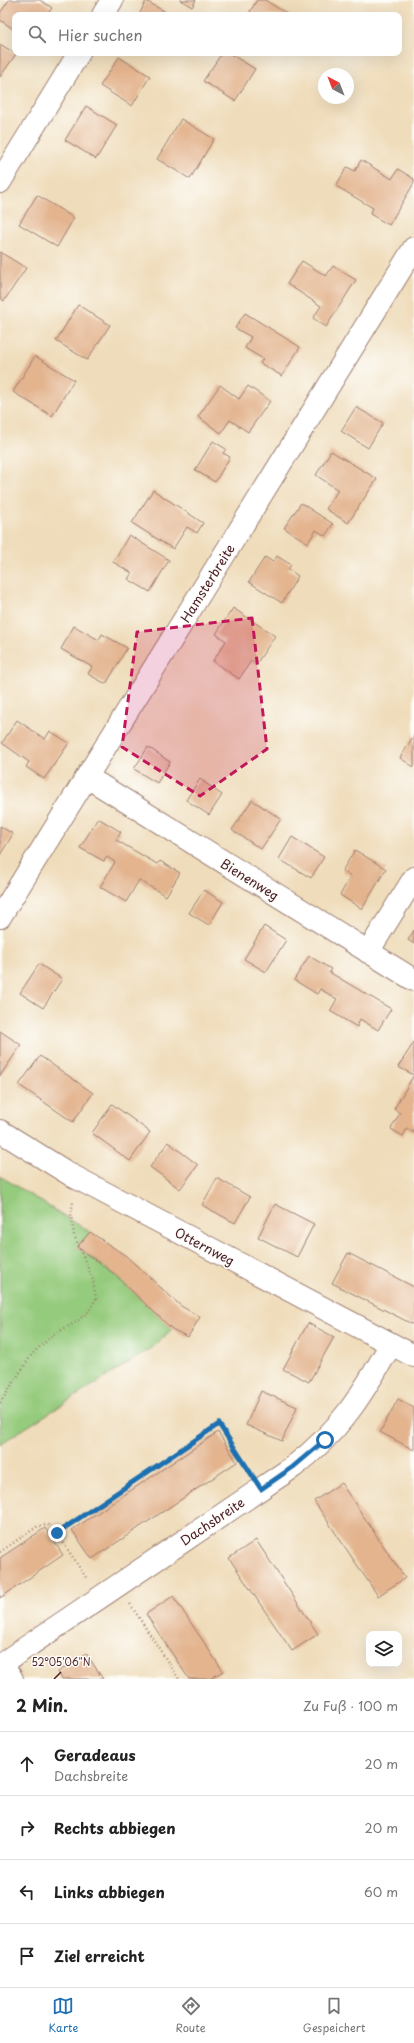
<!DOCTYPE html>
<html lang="de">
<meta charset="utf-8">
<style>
:root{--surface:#fff;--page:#f6f6f6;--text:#222;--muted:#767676;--line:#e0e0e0;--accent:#1f6fb2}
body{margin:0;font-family:"Playpen Sans",sans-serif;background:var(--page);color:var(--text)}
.controls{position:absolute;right:12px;bottom:12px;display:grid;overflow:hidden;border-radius:8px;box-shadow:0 4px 16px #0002}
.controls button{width:36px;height:36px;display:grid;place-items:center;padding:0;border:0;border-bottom:1px solid var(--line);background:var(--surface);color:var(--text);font:20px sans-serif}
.compass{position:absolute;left:318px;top:68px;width:36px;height:36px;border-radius:50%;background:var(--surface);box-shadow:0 4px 16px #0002;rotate:318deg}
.stop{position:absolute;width:12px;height:12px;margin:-9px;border:3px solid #1f6fb2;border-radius:50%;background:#fff}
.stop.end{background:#1f6fb2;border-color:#fff;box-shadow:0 1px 4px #0008}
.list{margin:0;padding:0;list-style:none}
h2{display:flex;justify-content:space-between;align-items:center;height:52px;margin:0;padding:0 16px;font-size:17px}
h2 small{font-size:13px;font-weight:400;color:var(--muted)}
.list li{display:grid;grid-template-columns:26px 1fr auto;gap:12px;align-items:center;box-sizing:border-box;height:64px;padding:0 16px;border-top:1px solid var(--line)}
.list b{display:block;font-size:15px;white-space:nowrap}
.list p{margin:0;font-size:13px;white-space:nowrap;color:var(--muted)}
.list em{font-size:13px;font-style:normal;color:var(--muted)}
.icon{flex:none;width:22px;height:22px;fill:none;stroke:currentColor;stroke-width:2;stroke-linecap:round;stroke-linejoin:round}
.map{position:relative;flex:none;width:414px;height:1679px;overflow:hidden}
.search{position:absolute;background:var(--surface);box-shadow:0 4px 16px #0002;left:12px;right:12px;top:12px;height:44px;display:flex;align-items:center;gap:10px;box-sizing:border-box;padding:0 14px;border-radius:8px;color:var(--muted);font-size:15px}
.sheet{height:308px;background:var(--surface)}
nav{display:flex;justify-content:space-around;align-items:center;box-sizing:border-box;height:56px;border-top:1px solid var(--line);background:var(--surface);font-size:11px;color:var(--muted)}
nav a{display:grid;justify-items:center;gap:2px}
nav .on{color:var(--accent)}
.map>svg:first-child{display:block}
.green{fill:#95cb7d;stroke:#707554}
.building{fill:#e3b48e}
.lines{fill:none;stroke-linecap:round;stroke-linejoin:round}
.minor-casing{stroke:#9c7e72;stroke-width:24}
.path{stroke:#9c7e72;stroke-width:2.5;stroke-dasharray:1 3;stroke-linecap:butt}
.minor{stroke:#fff;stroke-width:22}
.route{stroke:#1f6fb2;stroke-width:5}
.marked{fill:#c2185b;fill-opacity:0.2;stroke:#c2185b;stroke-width:3;stroke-dasharray:8 5;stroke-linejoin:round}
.ticks{fill:none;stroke:#4a1f2b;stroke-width:1.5}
.labels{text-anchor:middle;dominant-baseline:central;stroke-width:3;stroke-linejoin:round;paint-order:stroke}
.street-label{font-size:13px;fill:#4a1f2b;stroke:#fdfcf7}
.ticks-label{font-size:10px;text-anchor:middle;fill:#4a1f2b;stroke:#fdfcf7;stroke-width:3;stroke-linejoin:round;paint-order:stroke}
</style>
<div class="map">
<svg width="414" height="1679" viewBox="0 0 414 1679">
<rect width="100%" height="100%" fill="#fdfcf7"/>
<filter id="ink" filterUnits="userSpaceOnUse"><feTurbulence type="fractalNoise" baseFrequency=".025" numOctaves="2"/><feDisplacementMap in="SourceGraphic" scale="8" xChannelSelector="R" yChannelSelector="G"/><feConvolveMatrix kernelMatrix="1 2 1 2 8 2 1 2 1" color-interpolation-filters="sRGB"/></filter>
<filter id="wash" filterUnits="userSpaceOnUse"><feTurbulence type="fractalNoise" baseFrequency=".012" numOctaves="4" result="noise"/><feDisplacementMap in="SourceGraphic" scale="16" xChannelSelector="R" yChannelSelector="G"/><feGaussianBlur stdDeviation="0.9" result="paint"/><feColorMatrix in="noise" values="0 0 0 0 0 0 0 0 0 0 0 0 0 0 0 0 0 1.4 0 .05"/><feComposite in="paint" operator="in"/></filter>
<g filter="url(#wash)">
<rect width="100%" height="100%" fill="#efdcba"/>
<path class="green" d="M0,1176L90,1232L77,1247L113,1273L172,1329L152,1348L0,1444Z"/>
<g id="blocks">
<path class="building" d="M9,0H40L52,8L47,15H15V30L0,20V13Z
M180,0H196L192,7Z
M257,0H265L289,15H248Z
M146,1L171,15H139Z
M0,44L16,54L0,77Z
M222,53H229L255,69L235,101L203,81Z
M119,57L150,76L132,106L100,86Z
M86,106L117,125L96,159L65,140Z
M181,119L214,139L190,179L157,159Z
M361,160L392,179L398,169L414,179V183L389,225L370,214L373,208L336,186L347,167L355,171Z
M37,195L74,218L57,247L19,224Z
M0,252L26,268L4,301L0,298Z
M302,261L326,276L333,266L356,280L326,327L313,318L321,306L287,284Z
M78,305L110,325L87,360L56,341Z
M245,313L300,347L282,376L260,363L263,359L245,348L251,337L235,328Z
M35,356L74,380L52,416L13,392Z
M220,385L239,399L248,386L270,401L248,432L230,420L221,433L198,417Z
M356,407L383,423L368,448L341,431Z
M213,441L226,449L223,453L230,457L215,482L195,470Z
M331,451L377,479L348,523L326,509L338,490L316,475Z
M153,490L203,523L197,533L187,527L173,549L132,523Z
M301,503L333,524L325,536L316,530L308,543L284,528Z
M129,535L169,560L150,592L128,579L132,573L113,562Z
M277,556L291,565L288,569L298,576L282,603L249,582L265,557L273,562Z
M233,608L275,636L256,664L251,661L239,679L213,661L226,641L216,634Z
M74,626L99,640L102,634L127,648L106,684L88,674L92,667L61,649Z
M17,720L45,739L50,731L69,743L44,779L26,767L29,762L2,743Z
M414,735V767L400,758Z
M148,747L170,762L157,783L134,769Z
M200,779L222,795L209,815L186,800Z
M252,800L281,819L261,849L232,830Z
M98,818L121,832L116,840L157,864L160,861L180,873L166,896L139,880L126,902L100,887L115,862L107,857L104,861L80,848Z
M0,826L13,834L0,855Z
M292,837L324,857L311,878L279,859Z
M355,850L386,869L362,909L340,895L351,876L342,871Z
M204,890L223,902L209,925L189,913Z
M264,926L286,940L266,972L244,959Z
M414,930V944L408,940Z
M309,956L331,969L329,972L391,1009L378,1030L360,1019L357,1027L330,1011L337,999L320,989L317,994L294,980Z
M39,964L62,979L43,1008L20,993Z
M0,1031L21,1045L0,1076Z
M414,1042V1075L398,1067Z
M40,1056L93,1093L73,1122L19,1085Z
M414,1075V1133L407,1128L403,1136L391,1129L400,1113L394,1109Z
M112,1104L150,1132L130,1161L92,1133Z
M168,1142L198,1165L180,1189L150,1167Z
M217,1178L250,1197L235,1223L202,1205Z
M275,1204L314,1224L297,1257L258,1237Z
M90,1232L126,1256L181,1306L200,1317L188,1337L172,1329L113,1273L77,1247Z
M348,1253L414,1287V1325L332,1283Z
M308,1323L334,1337L309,1382L283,1369Z
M261,1391L297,1407L282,1441L246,1425Z
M398,1399L414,1408V1450L380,1432Z
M218,1432L237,1462L92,1559L72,1530Z
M341,1483L405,1578L378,1596L314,1501Z
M45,1528L63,1555L0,1598V1558Z
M256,1540L318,1634L292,1651L229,1558Z
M173,1596L223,1671L210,1679H189L146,1614Z
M86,1653L103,1679H62L58,1672Z"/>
</g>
</g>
<g filter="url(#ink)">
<use href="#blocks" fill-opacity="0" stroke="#9c7e72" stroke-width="1"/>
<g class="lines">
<defs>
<path id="minor" d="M103,15L112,0
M0,182L79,53
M87,777L414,980
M0,917L414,248
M368,952L414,878
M0,1131L71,1175L414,1356
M2,1664L12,1679
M0,1665L293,1467C340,1431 362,1395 391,1344"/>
</defs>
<use href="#minor" class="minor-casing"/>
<path class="path" d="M0,1403L32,1354L54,1334L76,1322L88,1312L96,1299L93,1280L74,1235L71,1214L73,1202
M57,1533L219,1424L248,1470
M0,1552L38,1526L48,1525L57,1533L87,1579
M130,1604L179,1679"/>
<use href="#minor" class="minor"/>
</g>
</g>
<g class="lines" filter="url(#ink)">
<path class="route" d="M57,1533L219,1424L261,1489L293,1467L325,1440"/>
</g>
<path class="marked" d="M252,618L267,749L200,796L122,747L137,632Z"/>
<path class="ticks" d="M54,1679L61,1672"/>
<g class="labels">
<g class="street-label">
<text transform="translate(207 583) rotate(-58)">Hamsterbreite</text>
<text transform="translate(250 879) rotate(32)">Bienenweg</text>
<text transform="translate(205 1246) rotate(28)">Otternweg</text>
<text transform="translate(212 1521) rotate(-34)">Dachsbreite</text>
</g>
</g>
<g class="ticks-label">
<text x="61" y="1666">52°05'06"N</text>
</g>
</svg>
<div class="controls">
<button><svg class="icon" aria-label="layers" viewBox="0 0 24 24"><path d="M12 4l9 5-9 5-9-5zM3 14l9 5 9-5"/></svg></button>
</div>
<svg class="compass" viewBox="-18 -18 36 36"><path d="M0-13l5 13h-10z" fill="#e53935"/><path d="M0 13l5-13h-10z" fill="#767676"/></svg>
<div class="stop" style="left:325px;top:1440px"></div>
<div class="stop end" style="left:57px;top:1533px"></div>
<div class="search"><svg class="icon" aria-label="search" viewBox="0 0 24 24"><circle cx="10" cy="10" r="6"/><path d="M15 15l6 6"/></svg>Hier suchen</div>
</div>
<section class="sheet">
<h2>2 Min.<small>Zu Fuß · 100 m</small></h2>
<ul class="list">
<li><svg class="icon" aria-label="ahead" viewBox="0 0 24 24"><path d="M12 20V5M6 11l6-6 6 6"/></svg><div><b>Geradeaus</b><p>Dachsbreite</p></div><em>20 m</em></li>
<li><svg class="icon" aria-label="right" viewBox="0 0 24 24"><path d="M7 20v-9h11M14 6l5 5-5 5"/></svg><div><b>Rechts abbiegen</b></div><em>20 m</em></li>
<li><svg class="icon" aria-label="left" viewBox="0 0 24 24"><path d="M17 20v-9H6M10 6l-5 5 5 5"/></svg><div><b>Links abbiegen</b></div><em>60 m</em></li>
<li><svg class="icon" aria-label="arrive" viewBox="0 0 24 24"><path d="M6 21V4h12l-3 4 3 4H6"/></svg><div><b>Ziel erreicht</b></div></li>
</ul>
</section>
<nav>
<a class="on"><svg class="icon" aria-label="map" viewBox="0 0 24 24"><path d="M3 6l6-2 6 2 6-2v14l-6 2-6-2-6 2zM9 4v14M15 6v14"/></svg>Karte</a>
<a><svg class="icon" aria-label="directions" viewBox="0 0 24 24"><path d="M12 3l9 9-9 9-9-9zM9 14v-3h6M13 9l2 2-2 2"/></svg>Route</a>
<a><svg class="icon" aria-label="saved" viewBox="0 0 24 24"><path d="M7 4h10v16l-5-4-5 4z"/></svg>Gespeichert</a>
</nav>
